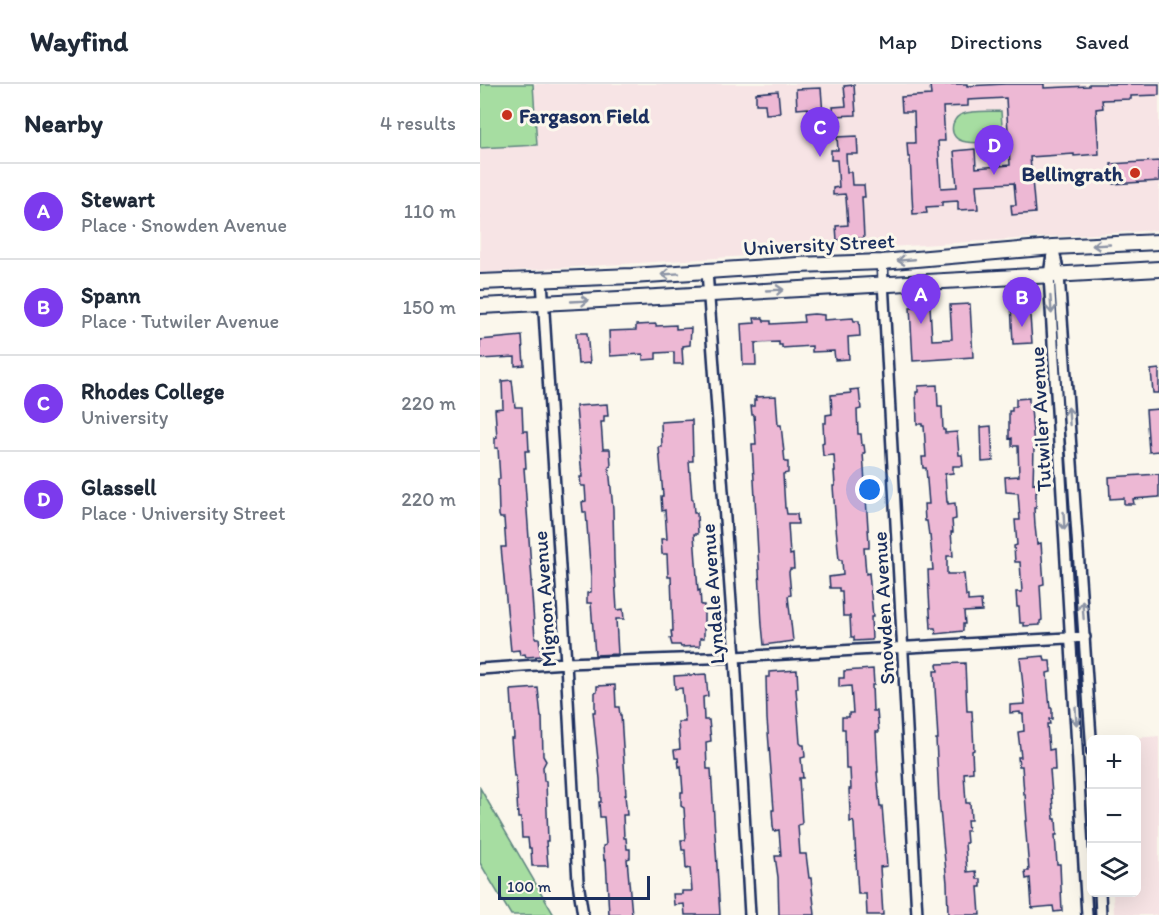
<!DOCTYPE html>
<meta charset="utf-8">
<style>
:root{--surface:#fff;--page:#f6f6f7;--text:#1f2937;--muted:#747a83;--line:#e0e1e3;--accent:#7c3aed}
body{margin:0;font-family:Itim,sans-serif;background:var(--page);color:var(--text)}
.controls{position:absolute;right:18px;bottom:18px;display:grid;overflow:hidden;border-radius:9px;box-shadow:0 6px 24px #0002}
.controls button{width:54px;height:54px;display:grid;place-items:center;padding:0;border:0;border-bottom:2px solid var(--line);background:var(--surface);color:var(--text);font:30px sans-serif}
.scale{position:absolute;left:18px;bottom:15px;width:152px;box-sizing:border-box;padding-left:6px;border:3px solid #1b2f5e;border-top:0;font-size:16px;line-height:21px;white-space:nowrap;color:#1b2f5e;-webkit-text-stroke:4px #fbf7ec;paint-order:stroke}
.you{position:absolute;left:390px;top:406px;width:21px;height:21px;margin:-15px;border:4px solid #fff;border-radius:50%;background:#1a73e8;box-shadow:0 0 0 9px #1a73e833}
.badge{display:grid;place-items:center;width:39px;height:39px;border-radius:50%;background:var(--accent);color:#fff;font-size:20px;font-weight:700}
.pin{position:absolute;translate:-50% -50px;filter:drop-shadow(0 2px 3px #0008)}
.pin::after{content:'';position:absolute;top:32px;width:21px;height:18px;background:inherit;clip-path:polygon(0 0,100% 0,50% 100%)}
.list{margin:0;padding:0;list-style:none}
h2{display:flex;justify-content:space-between;align-items:center;height:78px;margin:0;padding:0 24px;font-size:26px}
h2 small{font-size:20px;font-weight:400;color:var(--muted)}
.list li{display:grid;grid-template-columns:39px 1fr auto;gap:18px;align-items:center;box-sizing:border-box;height:96px;padding:0 24px;border-top:2px solid var(--line)}
.list b{display:block;font-size:22px;white-space:nowrap}
.list p{margin:0;font-size:20px;white-space:nowrap;color:var(--muted)}
.list em{font-size:20px;font-style:normal;color:var(--muted)}
.icon{flex:none;width:33px;height:33px;fill:none;stroke:currentColor;stroke-width:2;stroke-linecap:round;stroke-linejoin:round}
.map{position:relative;flex:none;width:679px;height:831px;overflow:hidden}
header{display:flex;align-items:center;gap:36px;box-sizing:border-box;height:84px;padding:0 30px;background:var(--surface);border-bottom:2px solid var(--line)}
header strong{font-size:28px}
nav{display:flex;gap:33px;margin-inline-start:auto;font-size:21px}
main{display:flex}
aside{flex:1;background:var(--surface)}
.map>svg:first-child{display:block}
.built{fill:#f7e4e5}
.green{fill:#a6dda1;stroke:#608680;stroke-width:1.5}
.building{fill:#edb8d4;stroke:#1b2f5e;stroke-width:1.5;fill-rule:evenodd}
.lines{fill:none;stroke-linecap:round;stroke-linejoin:round}
.minor-casing{stroke:#1b2f5e;stroke-width:14}
.secondary-casing{stroke:#1b2f5e;stroke-width:18}
.minor{stroke:#fbf7ec;stroke-width:9}
.secondary{stroke:#fbf7ec;stroke-width:14}
.oneway{stroke:#8b93a5}
.poi-dot{fill:#c8321e;stroke:#fbf7ec;stroke-width:2}
.labels{text-anchor:middle;dominant-baseline:central;stroke-width:6;stroke-linejoin:round;paint-order:stroke}
.poi-label{font-size:21px;font-weight:bold;fill:#1b2f5e;stroke:#fbf7ec;text-anchor:start}
.street-label{font-size:21px;fill:#1b2f5e;stroke:#fbf7ec}
</style>
<header>
<strong>Wayfind</strong>
<nav><a>Map</a><a>Directions</a><a>Saved</a></nav>
</header>
<main>
<aside>
<h2>Nearby<small>4 results</small></h2>
<ul class="list">
<li><span class="badge">A</span><div><b>Stewart</b><p>Place · Snowden Avenue</p></div><em>110 m</em></li>
<li><span class="badge">B</span><div><b>Spann</b><p>Place · Tutwiler Avenue</p></div><em>150 m</em></li>
<li><span class="badge">C</span><div><b>Rhodes College</b><p>University</p></div><em>220 m</em></li>
<li><span class="badge">D</span><div><b>Glassell</b><p>Place · University Street</p></div><em>220 m</em></li>
</ul>
</aside>
<div class="map">
<svg width="679" height="831" viewBox="0 0 679 831">
<rect width="100%" height="100%" fill="#fbf7ec"/>
<filter id="ink" filterUnits="userSpaceOnUse"><feTurbulence type="fractalNoise" baseFrequency=".0167" numOctaves="2"/><feDisplacementMap in="SourceGraphic" scale="12" xChannelSelector="R" yChannelSelector="G"/><feConvolveMatrix kernelMatrix="1 2 1 2 8 2 1 2 1" color-interpolation-filters="sRGB"/></filter>
<g filter="url(#ink)">
<path class="built" d="M0,0H679V146L0,189Z
M679,652V831H634L633,809L656,808V656L644,655Z"/>
<path class="green" d="M0,0H53L57,61L0,64Z
M521,27L523,57C509,58 467,66 473,40C475,35 478,31 483,30C493,26 511,28 521,27Z
M0,704L74,831H31L0,779Z"/>
<path class="building" d="M477,0H487V2L525,0H564V4L609,2V0H679V11L651,12V15L622,16L623,24L616,25L619,70L594,72V70L550,73L555,129L532,131L531,121H536L534,99L496,101L498,125L478,126V117L462,118V122L446,123L447,129L433,130L430,73H428L427,59H435L434,28H422L421,13L451,11L450,1ZM526,14L530,81L496,84L495,65L474,67L477,103L461,104L458,57H465L463,23L488,22V16Z
M374,1L376,31L354,32L353,23L366,22L364,2Z
M341,4L343,30L328,31V24L317,25L316,5Z
M298,7L300,29L286,30L285,20H276V9Z
M377,52L378,70H366L367,88H371L372,101H384L385,113H382L384,154L357,156L356,142L368,141L366,114L365,110L353,111V104L359,103L357,76H351V66H358L357,53Z
M679,77V97L633,100L631,80Z
M549,218L552,259L533,260L531,219Z
M490,220L493,273L433,277L430,223L450,222L452,256L472,255L470,221Z
M334,230L344,231V236L373,234L374,237H379L380,252L368,253L369,275L355,276L354,267L332,268V262L302,264V261H299V258L275,259L276,281H263L261,240L275,239L274,234H283L284,237H291V240L324,238L323,231Z
M176,240V242L196,241V245L211,244L210,261L203,262V264H202L203,280H194V268L176,269V275L163,276V270L130,272L129,247L156,246V241Z
M96,249H107L110,279L98,280Z
M42,252L44,281L35,282V273L0,275V256Z
M679,285V309H673L671,286Z
M32,296L35,323H42L43,347H48L49,367H45L46,384H44L52,497H51L55,554H59L61,572L46,573L45,570L40,571L39,566L31,567L21,463H26L24,434H20L19,431L18,395H20L18,364H15V354H17L15,325L23,324L22,297Z
M457,301L458,323H462L463,346H465V349L477,348L479,371H482L483,382H473V389L465,390L467,418H468V420L475,419L476,435L472,436L473,448H471L473,472H467V490H484L486,512H488V517L501,516L502,527L484,528L485,540H483V547L456,550L455,544H451L449,510L448,486H453L450,451H449L447,437H445L444,420H449L446,384H443L442,373H446L444,342H442V340H437L436,308H438V302Z
M379,305L381,325L377,326L378,350H381L382,361H384L385,369H383L389,459V464H384L386,490L389,489L393,533H391L392,556L374,557V553H371L370,532H363L362,507H359V504H350L349,493L363,491L362,476H359L356,443L353,402H355L354,387H355L354,371L343,372L342,359L344,358L343,339H346V331L352,330L351,311L371,309L370,306Z
M296,312L298,341H301L305,378H308V389L303,390L305,424H306L307,430H317L318,440H308L310,471L313,470L314,485H310L309,488L311,511L308,512L313,557L284,561L282,541L272,360H276L274,331H272L271,322H274V316H276L275,313Z
M549,314V324H551L554,363L553,400L556,399L557,408H556V424H554L555,442L557,460L561,459L564,500L560,501L562,536L560,537V541L544,542V539H540L539,523H537L536,508H542L540,478H535L534,462L537,461L535,436H540L538,409L526,408L525,393L539,392L538,362H532V354L529,355V327H532V323H536V315Z
M127,320L128,332H124V338H121L123,365H130L131,382L129,383L133,425L134,476L137,526L143,525L144,535H136L138,570L115,571L111,519H107V509L111,508V494L106,428H103L102,418L106,417L105,402H101L100,393H102L96,322Z
M679,325V367L669,368L666,326Z
M212,336L213,377H209L212,415H213L214,429H217L218,450H214L218,507L220,506L221,521H224V554H220V562L201,563L200,561H192L190,554H192L191,547H193L191,493H188L187,470H182L181,455H187L185,426L182,427L181,412H183L179,363H182L181,338Z
M511,342L513,377L502,378L501,343Z
M679,390V413L653,415L654,420H644V414L630,415L629,393Z
M564,572L565,577H570L571,588L567,589L568,603L570,624H572V635H569L570,640H567L569,666L574,665L575,686H570L574,735H576L577,751H575L577,780H580L582,827L574,828L573,822L552,824L550,794L546,795L545,787H549L545,737H547L545,710H544L542,682H539L538,673H541L538,648L544,647L543,630H540V628L530,629V621L545,620L540,574Z
M485,579L487,627H492L494,666L492,667L493,688L484,689L486,719H490L491,736H487L488,747H486L487,759H485L487,788L496,787L497,795H501V803H498L500,831H468L467,799L459,715L456,655H458L454,587H458L457,580Z
M393,585L394,601H392L393,627H397L399,648H396L398,688H397L400,722H402L407,782L400,783L403,831H387L386,810H378L374,740L373,737L370,738V728L369,705H371L370,685H366L365,645H362V633H369V629H373L371,602L359,603V594H364V587Z
M317,586L318,604H316L320,659L322,661H324L325,673L321,674L323,694H319L322,740L318,741L320,770H326L329,794H331L335,831H299L298,793L295,772H301L299,746L294,747L293,742L292,726H294L287,635L286,593H289V588Z
M226,590L228,612L223,613L224,636H229L231,657L226,658L227,685H231L240,831H205L204,820L194,821L193,810H202V807H212L210,784L206,785L205,766H202L201,756H205L206,754L204,724L201,722V708H203L201,682L199,683L198,674H195L194,666L200,665L198,638H205L202,604L195,605L194,592Z
M135,601L136,623H139L140,631H141L146,711H145L147,731H143L144,754H146L147,765H150V774L147,775L152,831H129L126,775L124,776L123,762L126,761L124,733H120L119,718H121L120,695L113,628H115V608L117,607V602Z
M58,604L61,633H62L63,672L66,677L63,683L64,697H66L68,757H66L68,782H52L51,764H49L48,754H42L41,734H38L36,692H34L31,654H34L31,606Z"/>
<g class="lines">
<defs>
<path id="minor" d="M573,163L569,191L607,831
M575,171L579,191L612,668
M402,178L437,831
M227,187L255,573L270,831
M62,196L86,579L98,798L103,831
M0,585L86,579L255,573L605,553
M620,808L621,831"/>
<path id="secondary" d="M0,198L152,192L318,181L402,178L573,163L679,158
M0,222L159,214L679,185"/>
</defs>
<use href="#minor" class="minor-casing"/>
<use href="#secondary" class="secondary-casing"/>
<use href="#minor" class="minor"/>
<use href="#secondary" class="secondary"/>
</g>
<defs><path id="oneway-shaft" d="M-6 0H5M1.5-3L5.5 0L1.5 3" fill="none" stroke-width="1.6" stroke-linecap="round" stroke-linejoin="round" transform="scale(1.5)"/></defs>
<g class="oneway">
<use href="#oneway-shaft" transform="translate(621 161) rotate(177)"/>
<use href="#oneway-shaft" transform="translate(426 176) rotate(175)"/>
<use href="#oneway-shaft" transform="translate(190 190) rotate(176)"/>
<use href="#oneway-shaft" transform="translate(295 206) rotate(-3)"/>
<use href="#oneway-shaft" transform="translate(100 217) rotate(-3)"/>
<use href="#oneway-shaft" transform="translate(571 221) rotate(86)"/>
<use href="#oneway-shaft" transform="translate(589 332) rotate(-94)"/>
<use href="#oneway-shaft" transform="translate(584 437) rotate(87)"/>
<use href="#oneway-shaft" transform="translate(603 526) rotate(-94)"/>
<use href="#oneway-shaft" transform="translate(596 632) rotate(87)"/>
</g>
</g>
<g class="poi-dot">
<circle cx="27" cy="31" r="6"/>
<circle cx="655" cy="89" r="6"/>
</g>
<g class="labels">
<g class="poi-label">
<text x="39" y="31">Fargason Field</text>
<text x="643" y="89" text-anchor="end">Bellingrath</text>
</g>
<g class="street-label">
<text transform="translate(339 160) rotate(-3)">University Street</text>
<text transform="translate(560 335) rotate(-93)">Tutwiler Avenue</text>
<text transform="translate(232 510) rotate(-94)">Lyndale Avenue</text>
<text transform="translate(64 515) rotate(-94)">Mignon Avenue</text>
<text transform="translate(403 524) rotate(-93)">Snowden Avenue</text>
</g>
</g>
</svg>
<div class="controls">
<button>+</button>
<button>−</button>
<button><svg class="icon" aria-label="layers" viewBox="0 0 24 24"><path d="M12 4l9 5-9 5-9-5zM3 14l9 5 9-5"/></svg></button>
</div>
<div class="scale">100 m</div>
<div class="you"></div>
<div class="pin badge" style="left:441px;top:240px">A</div>
<div class="pin badge" style="left:542px;top:243px">B</div>
<div class="pin badge" style="left:340px;top:73px">C</div>
<div class="pin badge" style="left:514px;top:91px">D</div>
</div>
</main>
